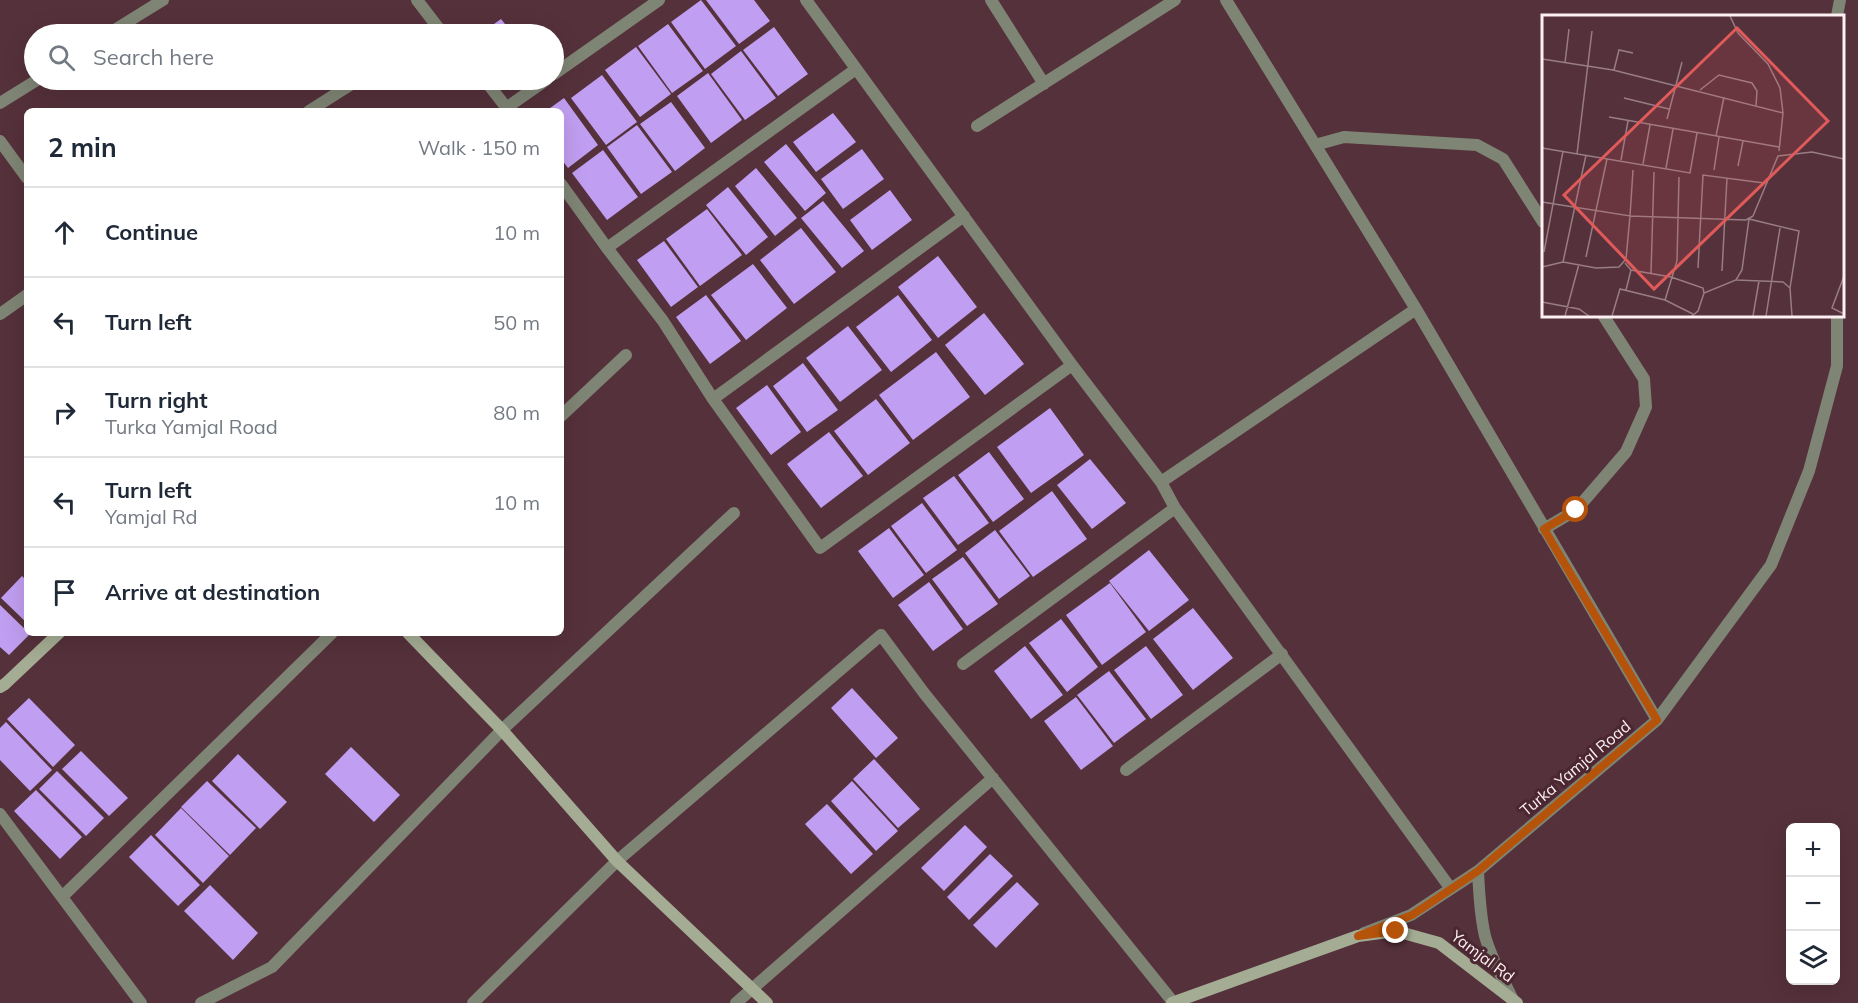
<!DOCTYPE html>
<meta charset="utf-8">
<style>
:root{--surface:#fff;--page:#f6f6f7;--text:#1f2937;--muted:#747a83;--line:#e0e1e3}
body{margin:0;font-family:Mulish,sans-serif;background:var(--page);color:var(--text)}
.controls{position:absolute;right:18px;bottom:18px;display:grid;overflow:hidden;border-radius:9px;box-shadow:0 6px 24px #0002}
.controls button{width:54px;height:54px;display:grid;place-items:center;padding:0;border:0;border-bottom:2px solid var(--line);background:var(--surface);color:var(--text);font:30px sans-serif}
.stop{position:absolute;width:18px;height:18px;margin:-14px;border:4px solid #b45309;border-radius:50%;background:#fff}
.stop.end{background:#b45309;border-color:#fff;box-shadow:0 2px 6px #0008}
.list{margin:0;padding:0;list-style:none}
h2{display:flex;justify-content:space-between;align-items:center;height:78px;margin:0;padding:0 24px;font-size:26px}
h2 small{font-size:20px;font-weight:400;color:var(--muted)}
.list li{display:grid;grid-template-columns:39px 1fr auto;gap:18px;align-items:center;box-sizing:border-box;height:90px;padding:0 24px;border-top:2px solid var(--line)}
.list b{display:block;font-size:22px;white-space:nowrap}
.list p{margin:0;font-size:20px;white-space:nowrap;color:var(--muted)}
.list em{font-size:20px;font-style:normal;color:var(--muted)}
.icon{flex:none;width:33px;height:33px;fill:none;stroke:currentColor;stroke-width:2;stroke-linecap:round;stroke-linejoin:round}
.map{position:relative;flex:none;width:1858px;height:1003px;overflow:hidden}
.search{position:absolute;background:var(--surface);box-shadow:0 6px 24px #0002;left:24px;top:24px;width:540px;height:66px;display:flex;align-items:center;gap:15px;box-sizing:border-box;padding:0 21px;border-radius:33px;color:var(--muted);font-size:22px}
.panel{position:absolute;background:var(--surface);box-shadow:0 6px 24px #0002;left:24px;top:108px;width:540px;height:528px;border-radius:9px}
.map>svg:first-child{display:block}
.building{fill:#c09ef1}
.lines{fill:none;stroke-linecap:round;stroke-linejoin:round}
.minor{stroke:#7f8575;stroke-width:12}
.secondary{stroke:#a4ac93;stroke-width:12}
.route{stroke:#b45309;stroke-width:8}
.labels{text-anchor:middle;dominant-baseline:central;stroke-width:6;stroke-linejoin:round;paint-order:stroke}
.street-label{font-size:16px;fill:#fdeff2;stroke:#4a2731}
.inset-road{fill:none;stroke:#987d84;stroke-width:1.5}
.view{fill:#e05a5a;fill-opacity:0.15;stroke:#e05a5a;stroke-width:3}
.inset-edge{fill:none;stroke:#fdeff2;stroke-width:3}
</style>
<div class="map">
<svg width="1858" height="1003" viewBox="0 0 1858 1003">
<rect width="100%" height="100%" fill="#55313b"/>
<path class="building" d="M701,0L736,46L705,69L671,22Z
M706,0H754L770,21L739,44Z
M501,19L513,34H480Z
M668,24L703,71L672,93L638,46Z
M774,27L808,74L778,96L743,50Z
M636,47L671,94L640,117L605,70Z
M741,51L776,98L745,120L711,74Z
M708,73L742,120L711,143L677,96Z
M602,75L637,122L606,145L571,98Z
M499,80H517L505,88Z
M564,98L598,145L568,168L561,159V111H546Z
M671,102L705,148L675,171L640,124Z
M833,113L856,142L816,172L793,142Z
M637,125L672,172L641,194L607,147Z
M786,144L826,193L805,211L764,162Z
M862,149L884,179L843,209L821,179Z
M603,150L638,197L607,220L572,173Z
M756,168L797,218L775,236L735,186Z
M728,187L768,237L746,255L706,205Z
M890,190L912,220L872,250L850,220Z
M823,201L864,251L842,268L801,218Z
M707,209L742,255L700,286L666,239Z
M801,228L836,272L794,304L760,260Z
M664,241L698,287L671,307L637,260Z
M938,256L977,307L938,338L898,287Z
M753,264L787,308L746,340L711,295Z
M706,295L741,341L710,364L676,317Z
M898,295L932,340L891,372L856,327Z
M984,313L1024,364L985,395L945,345Z
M848,326L882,370L840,402L806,358Z
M936,352L970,397L913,440L879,395Z
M803,363L838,410L807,432L773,386Z
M767,385L801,432L771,455L736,408Z
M876,399L910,443L868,475L834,431Z
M1050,408L1084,455L1031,493L997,447Z
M829,432L863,476L821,508L787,464Z
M989,452L1024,499L993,522L958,475Z
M1090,459L1126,503L1092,529L1057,485Z
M954,476L989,523L958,545L923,498Z
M1052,491L1087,539L1033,577L999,531Z
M922,503L957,550L926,573L891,526Z
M889,528L924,575L893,598L858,551Z
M995,530L1030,576L999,599L965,553Z
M1149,550L1189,600L1149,631L1109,581Z
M963,557L998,604L967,626L932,579Z
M22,576L27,581V623L1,598Z
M929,582L963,629L933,651L898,605Z
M1110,583L1146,632L1102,665L1066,615Z
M0,605L30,634L9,655L0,647Z
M1193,608L1233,658L1193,690L1153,639Z
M1061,619L1098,667L1067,692L1029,643Z
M1025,646L1063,695L1031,719L994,671Z
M1146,646L1183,695L1151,719L1114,670Z
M1109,671L1146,719L1114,743L1077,695Z
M852,688L898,738L876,758L831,708Z
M1076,697L1113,746L1081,770L1044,721Z
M29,698L75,745L53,767L7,719Z
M6,722L52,770L30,791L0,760V728Z
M351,747L400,795L374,822L325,774Z
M81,751L128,798L109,816L62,769Z
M238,754L287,802L260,829L212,781Z
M874,759L920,809L898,828L853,779Z
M57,771L104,818L86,836L39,789Z
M207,781L256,828L230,855L181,807Z
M852,781L898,831L876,851L831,801Z
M36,790L82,837L60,859L14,811Z
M827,804L873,854L851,874L805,824Z
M181,808L229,856L203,883L155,835Z
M965,825L987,847L944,891L921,868Z
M151,835L200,885L178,906L129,857Z
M990,854L1013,876L969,920L947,897Z
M1017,882L1039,904L996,948L973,925Z
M210,885L258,933L233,960L184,911Z"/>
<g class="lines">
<path class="minor" d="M417,0L443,34
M806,0L1072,365L1161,482L1175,508L1451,889
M991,0L1044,84
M1226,0L1416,309L1657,720
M1837,16L1840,0
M108,34L163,0
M554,74L659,0
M485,80L509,111
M0,103L37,80
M506,108L546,80
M309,111L358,80
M977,126L1175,0
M0,141L27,178
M1315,145L1344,137L1477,145L1503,159L1543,222
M561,184L607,248L663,321L713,399L820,548L1072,365
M607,248L856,69
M0,314L27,295
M713,399L964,216
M561,416L626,355
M1161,482L1416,309
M1544,529L1576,510L1626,452L1646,407L1644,379L1603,315
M963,664L1175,508
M1126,770L1282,654
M0,814L141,1003
M1478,871C1479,892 1480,915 1485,936C1491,958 1503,979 1513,1000
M62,897L332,633
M1364,933L1411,915L1478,871L1657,720L1771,565L1809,471L1837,366V315
M201,1003L272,967L502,730L734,513
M473,1003L617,861L881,635L924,693L1173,1002
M736,1003L993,778"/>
<path class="secondary" d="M408,633L502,730L617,861L767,1003
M0,687L5,684L59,633
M1172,1003L1358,936L1396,931L1439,943L1517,1003"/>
</g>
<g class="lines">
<path class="route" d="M1396,931L1358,936L1412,915L1478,871L1657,720L1544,529L1576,510"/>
</g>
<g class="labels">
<g class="street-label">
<text transform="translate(1575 768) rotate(-40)">Turka Yamjal Road</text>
<text transform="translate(1483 956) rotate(37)">Yamjal Rd</text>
</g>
</g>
<g transform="translate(1542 15)">
<rect width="302" height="302" fill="#55313b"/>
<path class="inset-road" d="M188,1L196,18L226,49L238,73L241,98L237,136M0,44L71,55L241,98M23,48L27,14M72,55L77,35L91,38M158,75L177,60L210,68L215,76L214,91M82,83L127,94M67,102L237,132M125,104L140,47M174,121L182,82M0,133L148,158L155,118M35,139L50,16M79,145L86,106M101,149L108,110M196,151L201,126M124,153L131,114M172,155L177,122M0,187L88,201L91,155M2,237L21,136M44,242L65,144M21,247L44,140M83,248L89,255L129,262L161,273L162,278M0,252L21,247L54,253L77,252L84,244L88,201L204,205L211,201L236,141L270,137L302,144M156,253L161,160L222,168M180,256L185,163M109,258L112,157M302,261L290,293L302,299M194,265L241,267L248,273L250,301M84,275L89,255M123,285L135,246L137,162M0,287L37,294L47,301M23,301L37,249M70,301L78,274L123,285L151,299M150,301L156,296L162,278L194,265L200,255L207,204L257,216L248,273M211,301L217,266M224,301L238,213"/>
<path class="view" d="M195,13L286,106L112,274L22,180Z"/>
<rect width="302" height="302" class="inset-edge"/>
</g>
</svg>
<div class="controls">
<button>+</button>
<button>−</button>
<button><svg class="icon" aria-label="layers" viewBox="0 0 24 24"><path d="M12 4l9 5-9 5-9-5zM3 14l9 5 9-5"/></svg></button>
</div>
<div class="stop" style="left:1576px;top:510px"></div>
<div class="stop end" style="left:1396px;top:931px"></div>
<div class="search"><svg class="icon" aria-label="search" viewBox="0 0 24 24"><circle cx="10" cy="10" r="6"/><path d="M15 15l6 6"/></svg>Search here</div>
<section class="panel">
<h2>2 min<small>Walk · 150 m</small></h2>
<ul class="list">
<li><svg class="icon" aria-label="ahead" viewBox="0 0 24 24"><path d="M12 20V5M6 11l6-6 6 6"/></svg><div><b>Continue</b></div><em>10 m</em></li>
<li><svg class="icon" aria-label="left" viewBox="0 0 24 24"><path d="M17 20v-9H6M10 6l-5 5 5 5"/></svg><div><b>Turn left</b></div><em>50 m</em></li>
<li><svg class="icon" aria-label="right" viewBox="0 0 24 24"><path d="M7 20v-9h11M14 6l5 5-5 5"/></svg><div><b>Turn right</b><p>Turka Yamjal Road</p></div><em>80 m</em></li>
<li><svg class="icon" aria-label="left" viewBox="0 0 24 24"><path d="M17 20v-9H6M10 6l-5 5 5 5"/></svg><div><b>Turn left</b><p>Yamjal Rd</p></div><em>10 m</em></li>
<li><svg class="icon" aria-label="arrive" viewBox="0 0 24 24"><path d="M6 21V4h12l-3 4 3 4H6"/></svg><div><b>Arrive at destination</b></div></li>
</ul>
</section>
</div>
